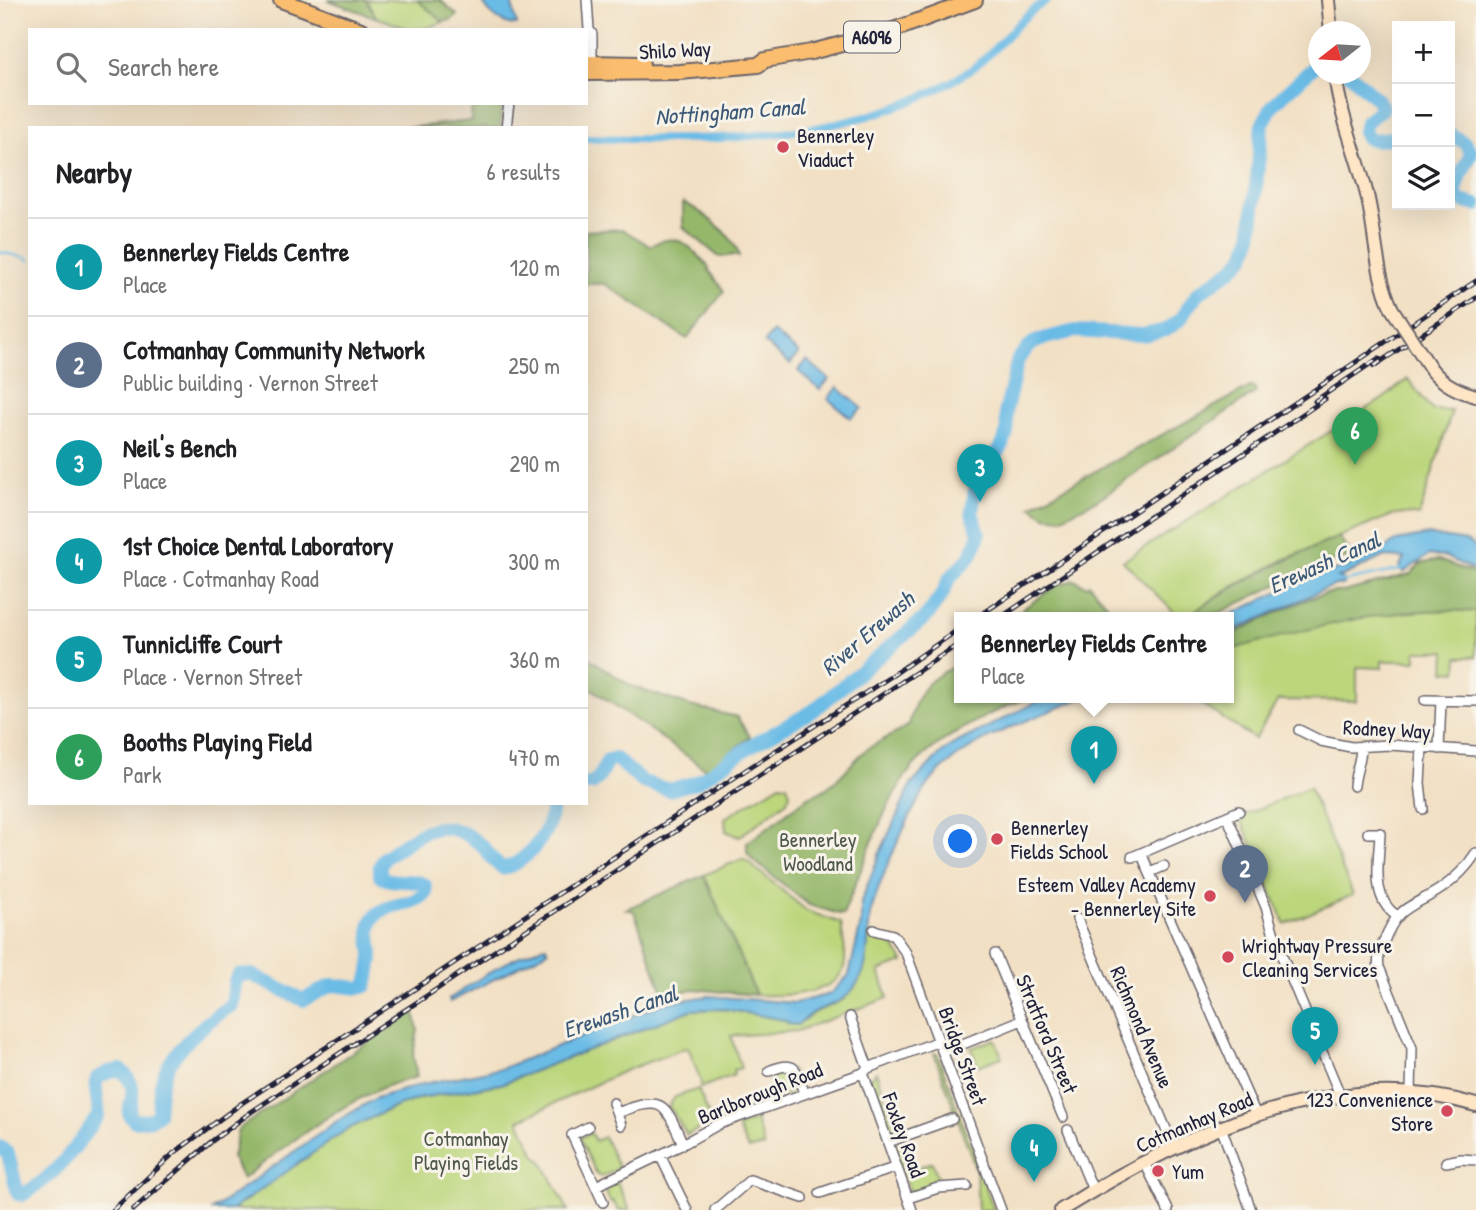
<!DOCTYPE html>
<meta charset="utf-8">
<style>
:root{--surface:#fff;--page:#f6f6f6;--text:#202124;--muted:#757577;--line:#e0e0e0;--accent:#d1495b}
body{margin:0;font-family:"Patrick Hand",sans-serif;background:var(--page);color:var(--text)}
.controls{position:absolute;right:21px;top:21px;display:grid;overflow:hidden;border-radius:0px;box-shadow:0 7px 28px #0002}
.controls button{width:63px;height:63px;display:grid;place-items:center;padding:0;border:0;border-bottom:2px solid var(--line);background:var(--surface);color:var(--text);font:35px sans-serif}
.compass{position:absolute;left:1308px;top:21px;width:63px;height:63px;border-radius:50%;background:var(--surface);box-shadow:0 7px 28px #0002;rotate:253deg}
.you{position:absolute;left:961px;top:842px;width:24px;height:24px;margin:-18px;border:5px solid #fff;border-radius:50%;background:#1a73e8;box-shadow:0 0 0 10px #1a73e833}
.badge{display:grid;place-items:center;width:46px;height:46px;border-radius:50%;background:var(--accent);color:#fff;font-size:23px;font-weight:700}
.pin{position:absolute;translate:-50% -58px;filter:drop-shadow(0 2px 4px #0008)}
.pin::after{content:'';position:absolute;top:37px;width:24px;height:21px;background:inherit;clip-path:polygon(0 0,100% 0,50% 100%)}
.popup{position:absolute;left:954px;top:612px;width:280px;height:91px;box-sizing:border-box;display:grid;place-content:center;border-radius:0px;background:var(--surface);filter:drop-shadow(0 2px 5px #0005);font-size:23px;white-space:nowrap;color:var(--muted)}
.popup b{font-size:26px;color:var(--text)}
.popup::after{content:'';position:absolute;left:50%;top:100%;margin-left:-14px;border:14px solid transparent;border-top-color:var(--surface)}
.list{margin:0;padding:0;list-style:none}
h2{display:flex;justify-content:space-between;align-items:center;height:91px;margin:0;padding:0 28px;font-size:30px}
h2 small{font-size:23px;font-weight:400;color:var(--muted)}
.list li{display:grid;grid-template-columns:46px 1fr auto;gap:21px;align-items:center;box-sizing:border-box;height:98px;padding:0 28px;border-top:2px solid var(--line)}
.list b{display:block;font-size:26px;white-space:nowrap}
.list p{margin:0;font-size:23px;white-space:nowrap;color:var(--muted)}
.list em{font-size:23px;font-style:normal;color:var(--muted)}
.icon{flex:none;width:38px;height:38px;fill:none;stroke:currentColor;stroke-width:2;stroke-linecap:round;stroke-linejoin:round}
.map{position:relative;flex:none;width:1476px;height:1210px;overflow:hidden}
.search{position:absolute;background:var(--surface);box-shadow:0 7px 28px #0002;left:28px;top:28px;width:560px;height:77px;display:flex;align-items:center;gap:18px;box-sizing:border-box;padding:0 24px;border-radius:0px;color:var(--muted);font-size:26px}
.panel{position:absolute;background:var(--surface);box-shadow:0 7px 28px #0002;left:28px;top:126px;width:560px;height:679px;border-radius:0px}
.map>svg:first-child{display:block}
.green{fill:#bcd67b;stroke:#6f7c5b;stroke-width:2}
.forest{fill:#95b76b;stroke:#5c6c53;stroke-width:2}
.water{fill:#6bbbe6;stroke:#466e90;stroke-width:2}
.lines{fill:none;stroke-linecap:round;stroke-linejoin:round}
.stream{stroke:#6bbbe6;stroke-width:2.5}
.canal{stroke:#6bbbe6;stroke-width:8}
.river{stroke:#6bbbe6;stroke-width:14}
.street-casing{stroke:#6b646b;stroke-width:12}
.secondary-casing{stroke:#6b646b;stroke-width:16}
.primary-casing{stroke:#6b646b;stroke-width:18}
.street{stroke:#fff;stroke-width:9}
.secondary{stroke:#fde5c5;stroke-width:12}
.primary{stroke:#fbbd6e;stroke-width:14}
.rail-casing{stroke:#22223b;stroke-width:5}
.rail{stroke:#f7f3e8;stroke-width:2.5;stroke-dasharray:8;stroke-linecap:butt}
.secondary-bridge-casing{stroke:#6b646b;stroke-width:16;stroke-linecap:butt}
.secondary-bridge{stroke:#fde5c5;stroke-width:12}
.poi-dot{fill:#d1495b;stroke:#f7f3e8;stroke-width:2.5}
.labels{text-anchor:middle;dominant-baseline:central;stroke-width:6;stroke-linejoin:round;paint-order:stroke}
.shield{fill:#f7f3e8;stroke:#62616f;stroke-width:2}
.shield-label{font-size:19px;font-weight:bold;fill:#22223b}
.street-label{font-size:21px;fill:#22223b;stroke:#f7f3e8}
.poi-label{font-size:21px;fill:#22223b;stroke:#f7f3e8;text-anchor:start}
.park-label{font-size:21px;fill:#50584e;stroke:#f7f3e8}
.water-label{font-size:23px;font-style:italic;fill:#3c5877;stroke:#f7f3e8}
</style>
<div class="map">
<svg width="1476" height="1210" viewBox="0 0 1476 1210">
<rect width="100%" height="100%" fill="#f7f3e8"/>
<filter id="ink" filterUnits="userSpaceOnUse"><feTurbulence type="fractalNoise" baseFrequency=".0143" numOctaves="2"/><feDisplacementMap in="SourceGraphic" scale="14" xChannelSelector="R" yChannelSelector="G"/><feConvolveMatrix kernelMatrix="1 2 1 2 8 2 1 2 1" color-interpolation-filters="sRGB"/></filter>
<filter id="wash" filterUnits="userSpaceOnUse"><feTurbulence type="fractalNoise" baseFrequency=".00686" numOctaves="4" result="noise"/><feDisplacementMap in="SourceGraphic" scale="28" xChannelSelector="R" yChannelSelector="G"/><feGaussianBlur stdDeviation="1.57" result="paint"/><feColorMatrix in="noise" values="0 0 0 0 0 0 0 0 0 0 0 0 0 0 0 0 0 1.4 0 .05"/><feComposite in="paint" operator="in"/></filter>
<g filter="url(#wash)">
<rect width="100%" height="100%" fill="#f2e0c4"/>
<path class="green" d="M328,0H440L457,15C450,21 423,30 412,30Z
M1408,379L1432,410L1452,411L1419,516L1404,514L1390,516L1283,560L1225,591L1184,618H1176L1173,611L1123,561L1384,398Z
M1438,560L1476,574V657H1458L1457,672L1445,671L1446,651H1416V661H1382V668L1357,667V701L1278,700L1255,739L1192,698H1229V636C1256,624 1317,589 1344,592L1411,574L1420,564Z
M780,784L787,785L790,793L787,801L739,837L726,831L725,818Z
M1309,787L1353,895L1285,924L1240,817Z
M742,859L748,862L807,911L841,923C842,935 846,949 845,961C842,997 781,996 756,995L704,875Z
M869,933C888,938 896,945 903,962L879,971L888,998L797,1031L731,1036L741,1068L733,1070L734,1075L700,1088L701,1082L688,1047L624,1071L519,1120L534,1153L544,1164L568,1210H232L346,1129L390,1109L420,1098L501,1084L691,1010L724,1009L804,1020L811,1014L844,999L868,941Z
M995,1039L1002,1057L978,1066L971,1048Z
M934,1053L938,1055L994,1210H978L976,1170Z
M786,1068L792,1071L799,1090L776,1098L768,1074Z
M876,1072L897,1134L890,1135L869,1079Z
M698,1089L712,1122L687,1135L669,1106L675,1097Z
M756,1120L764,1147L748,1149L737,1127Z
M591,1133L595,1141L604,1137L619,1168L601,1177L597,1175L581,1141V1137Z
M900,1143L911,1170L932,1162L940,1183L913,1192L909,1191L895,1150V1144Z
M617,1182L630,1210H618L613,1201L610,1202L605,1189Z"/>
<path class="forest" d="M328,0H366L377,18Z
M417,0H440L457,15L451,20L442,21Z
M472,103H502L500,128H402L471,121Z
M683,202C701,211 737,237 739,257L734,255L719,257L683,227Z
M622,229L650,246C679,230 689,246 708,266L709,270L724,291L687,339L605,284H586V231Z
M1250,387L1255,388L1256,392L1097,500L1061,518L1045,516L1031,506Z
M1339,537L1353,556L1305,571L1209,618H1193L1190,614C1238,583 1287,558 1339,537Z
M1438,560L1476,574V612C1392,604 1309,629 1229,650V636C1255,624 1317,589 1344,592L1411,574L1420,564Z
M1074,580L1087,586L1089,584L1119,618H1010L1057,585Z
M586,656L631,686L690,706L737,717L750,737L707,770L586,685Z
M959,663V698H1026C989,713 948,733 919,760C887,790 861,873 843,915L809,905L753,860L747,853V843L808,797C835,789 845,768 865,751C878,741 895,735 909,725C918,687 926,682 959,663Z
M704,875L756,995L693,989L664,996L634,911L626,909Z
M414,1011L418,1030L413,1055L417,1077C357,1089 291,1142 242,1179L232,1158L238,1129Z"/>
<path class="water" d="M482,0H511L517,25C503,26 487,13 482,0Z
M773,332L799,353L790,364L764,343Z
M807,360L829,379L820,390L798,371Z
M837,387L862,408L851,418L828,399Z
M1429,535L1466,541L1476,547V571L1446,557L1429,555L1404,572L1400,566L1404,558L1383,557L1338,578L1345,581L1344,585H1336L1320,591L1229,633V618H1224L1308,578L1342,569L1372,556L1396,541Z
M1044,698H1082C1036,718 973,737 937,774C915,796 879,881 871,912C865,938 873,965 854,988C839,1007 825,1004 810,1015C805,1018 802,1022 797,1025L789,1024L784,1020L724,1009L691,1010L501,1084L420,1098L390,1109L346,1130L232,1210H212L337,1121L376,1098L423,1084L503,1068L664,1003L708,996L795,1003L830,994L849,975L861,923V902L879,855L911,785L934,760L950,746Z
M546,946L548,951L450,1002L449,999C479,979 511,956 546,946Z"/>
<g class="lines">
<path class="stream" d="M0,252L27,258L30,261
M1342,582L1403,569"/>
<path class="canal" d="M586,138C710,142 862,142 969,71C998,52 1015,19 1048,0"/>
<path class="river" d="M1350,74C1358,82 1379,99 1383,108L1366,122L1364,132L1367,138L1376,140L1397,137
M1450,134L1465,143L1471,152C1467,169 1451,181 1458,200L1476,205
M586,784H592L599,777L608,760L616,759L643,782L669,790L697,782L749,747L814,710L927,616L943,593L949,579L970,557L978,539L979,533L972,513L975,490L1003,444L1007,432L1006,410L1018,359L1033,343L1046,338L1075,331L1143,335L1166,330L1180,320L1197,294L1231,270L1245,256L1251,238L1262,125L1273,105L1318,63
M0,1147L8,1154L18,1194L22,1195C57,1176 76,1146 98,1116C100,1102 93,1092 97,1078L109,1072L121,1070C139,1088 131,1094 129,1115L135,1121L152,1119L158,1114C159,1104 159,1092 162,1081C169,1052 208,1020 232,1005L235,981L239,975H252L303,1000L332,985L359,988L366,986C369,977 371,968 372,958C372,939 362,920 385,909C398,903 416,904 426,893L425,885C411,877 392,885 380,876V866L384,858C420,833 441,811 481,845C490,853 491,862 503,868C527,864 555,828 551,803"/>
</g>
</g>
<g filter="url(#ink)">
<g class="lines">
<defs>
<path id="street" d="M587,0L589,30L592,34V68
M506,128L509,103
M1425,700L1476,701
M1299,730L1321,741L1351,747L1390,745L1476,751
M1422,748L1420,783L1423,809
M1439,749L1441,701
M1354,786C1355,772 1361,761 1361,747
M1227,816L1266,907L1276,942L1341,1097
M1368,833H1380C1379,862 1370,898 1397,916
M1141,853L1256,1115
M1132,857L1239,811
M1150,872L1164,866
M1077,919L1174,1148
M874,930L893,935L906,953L1001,1210
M995,954L1063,1117
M850,1017L868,1068
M943,1052L1022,1020
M769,1071C797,1060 795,1068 804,1093
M863,1073L912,1210
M1411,1093L1412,1048L1379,967C1377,957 1380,949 1384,941C1399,903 1413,908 1442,888C1455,879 1467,867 1476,853
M613,1103L621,1125
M617,1113C663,1096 664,1101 683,1144
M588,1127L572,1135L603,1202
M1221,1127L1251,1210
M1068,1130L1093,1190
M888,1142L952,1119
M660,1155L687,1210
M1446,1162L1461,1159L1476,1160
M1145,1163L1168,1210
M596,1186L683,1144L719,1124L863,1073L868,1068L939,1041
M820,1193L897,1167
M908,1198L938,1188L967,1186
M715,1210L750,1180L803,1198"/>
<path id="secondary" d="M1328,0L1331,32
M1335,74C1340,117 1358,156 1368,199C1376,235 1376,276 1392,309
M1431,369C1443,384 1458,391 1476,396
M1061,1210C1180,1136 1333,1063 1476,1105"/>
<path id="primary" d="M281,0L361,30
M586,63L642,64
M586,73L680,72L758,65L765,60L811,52L888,32L975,0"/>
</defs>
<use href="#street" class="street-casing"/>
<use href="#secondary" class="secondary-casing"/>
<use href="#primary" class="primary-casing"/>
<use href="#street" class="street"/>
<use href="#secondary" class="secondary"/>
<use href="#primary" class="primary"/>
<defs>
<path id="rail" d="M1374,366L1476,298
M1315,401L1379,358
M976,618L1476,281
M1000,618L1325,399
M113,1210L174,1153L242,1103L752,766L890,677L959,629
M133,1210L212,1141L251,1112L959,644"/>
</defs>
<use href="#rail" class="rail-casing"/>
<use href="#rail" class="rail"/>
<defs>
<path id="secondary-bridge" d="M1392,309L1431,369"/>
</defs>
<use href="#secondary-bridge" class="secondary-bridge-casing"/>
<use href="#secondary-bridge" class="secondary-bridge"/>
</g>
</g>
<g class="poi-dot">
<circle cx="783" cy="147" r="7"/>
<circle cx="997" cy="839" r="7"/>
<circle cx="1210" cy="896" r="7"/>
<circle cx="1228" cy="957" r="7"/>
<circle cx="1447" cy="1111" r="7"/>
<circle cx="1158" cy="1171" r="7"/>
</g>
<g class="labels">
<rect class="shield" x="844" y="21.5" width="56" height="31" rx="5"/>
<g class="shield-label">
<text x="872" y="37">A6096</text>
</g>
<g class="street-label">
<text transform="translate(675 50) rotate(-3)">Shilo Way</text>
<text transform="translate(1387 729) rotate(3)">Rodney Way</text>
<text transform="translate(1142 1027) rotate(67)">Richmond Avenue</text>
<text transform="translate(1047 1034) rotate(67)">Stratford Street</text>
<text transform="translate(963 1056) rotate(70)">Bridge Street</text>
<text transform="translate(760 1093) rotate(-22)">Barlborough Road</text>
<text transform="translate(1194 1122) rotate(-23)">Cotmanhay Road</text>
<text transform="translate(904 1135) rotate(70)">Foxley Road</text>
</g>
<g class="poi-label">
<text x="797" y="135">Bennerley<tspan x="797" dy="24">Viaduct</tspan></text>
<text x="1011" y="827">Bennerley<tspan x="1011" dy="24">Fields School</tspan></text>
<text x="1196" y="884" text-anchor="end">Esteem Valley Academy<tspan x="1196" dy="24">- Bennerley Site</tspan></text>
<text x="1242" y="945">Wrightway Pressure<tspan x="1242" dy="24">Cleaning Services</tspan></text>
<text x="1433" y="1099" text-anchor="end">123 Convenience<tspan x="1433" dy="24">Store</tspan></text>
<text x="1172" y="1171">Yum</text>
</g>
<g class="park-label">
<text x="818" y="839">Bennerley<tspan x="818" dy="24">Woodland</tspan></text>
<text x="466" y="1138">Cotmanhay<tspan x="466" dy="24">Playing Fields</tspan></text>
</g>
<g class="water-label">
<text transform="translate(730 111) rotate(-4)">Nottingham Canal</text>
<text transform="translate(1324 562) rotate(-24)">Erewash Canal</text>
<text transform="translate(867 633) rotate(-41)">River Erewash</text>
<text transform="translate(620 1011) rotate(-19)">Erewash Canal</text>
</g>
</g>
</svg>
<div class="controls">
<button>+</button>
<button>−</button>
<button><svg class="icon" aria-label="layers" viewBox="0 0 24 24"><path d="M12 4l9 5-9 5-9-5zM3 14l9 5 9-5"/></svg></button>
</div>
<svg class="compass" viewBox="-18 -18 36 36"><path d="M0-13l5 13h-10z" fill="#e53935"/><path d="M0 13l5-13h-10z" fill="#757577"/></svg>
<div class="you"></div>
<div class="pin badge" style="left:1094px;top:784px;background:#0f9aa8">1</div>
<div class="popup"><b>Bennerley Fields Centre</b>Place</div>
<div class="pin badge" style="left:1245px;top:903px;background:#5c6f8a">2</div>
<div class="pin badge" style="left:980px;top:502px;background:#0f9aa8">3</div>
<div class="pin badge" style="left:1034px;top:1182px;background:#0f9aa8">4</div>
<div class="pin badge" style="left:1315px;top:1065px;background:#0f9aa8">5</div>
<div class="pin badge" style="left:1355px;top:465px;background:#2e9e5b">6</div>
<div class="search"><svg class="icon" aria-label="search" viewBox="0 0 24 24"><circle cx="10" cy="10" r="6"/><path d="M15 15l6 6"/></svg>Search here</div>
<section class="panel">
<h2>Nearby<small>6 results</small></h2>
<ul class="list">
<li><span class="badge" style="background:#0f9aa8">1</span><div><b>Bennerley Fields Centre</b><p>Place</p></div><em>120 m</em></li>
<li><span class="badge" style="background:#5c6f8a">2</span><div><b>Cotmanhay Community Network</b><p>Public building · Vernon Street</p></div><em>250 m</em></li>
<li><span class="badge" style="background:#0f9aa8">3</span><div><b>Neil's Bench</b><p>Place</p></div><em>290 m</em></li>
<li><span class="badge" style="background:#0f9aa8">4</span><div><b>1st Choice Dental Laboratory</b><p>Place · Cotmanhay Road</p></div><em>300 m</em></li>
<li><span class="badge" style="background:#0f9aa8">5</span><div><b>Tunnicliffe Court</b><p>Place · Vernon Street</p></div><em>360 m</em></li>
<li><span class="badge" style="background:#2e9e5b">6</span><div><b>Booths Playing Field</b><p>Park</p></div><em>470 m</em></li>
</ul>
</section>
</div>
